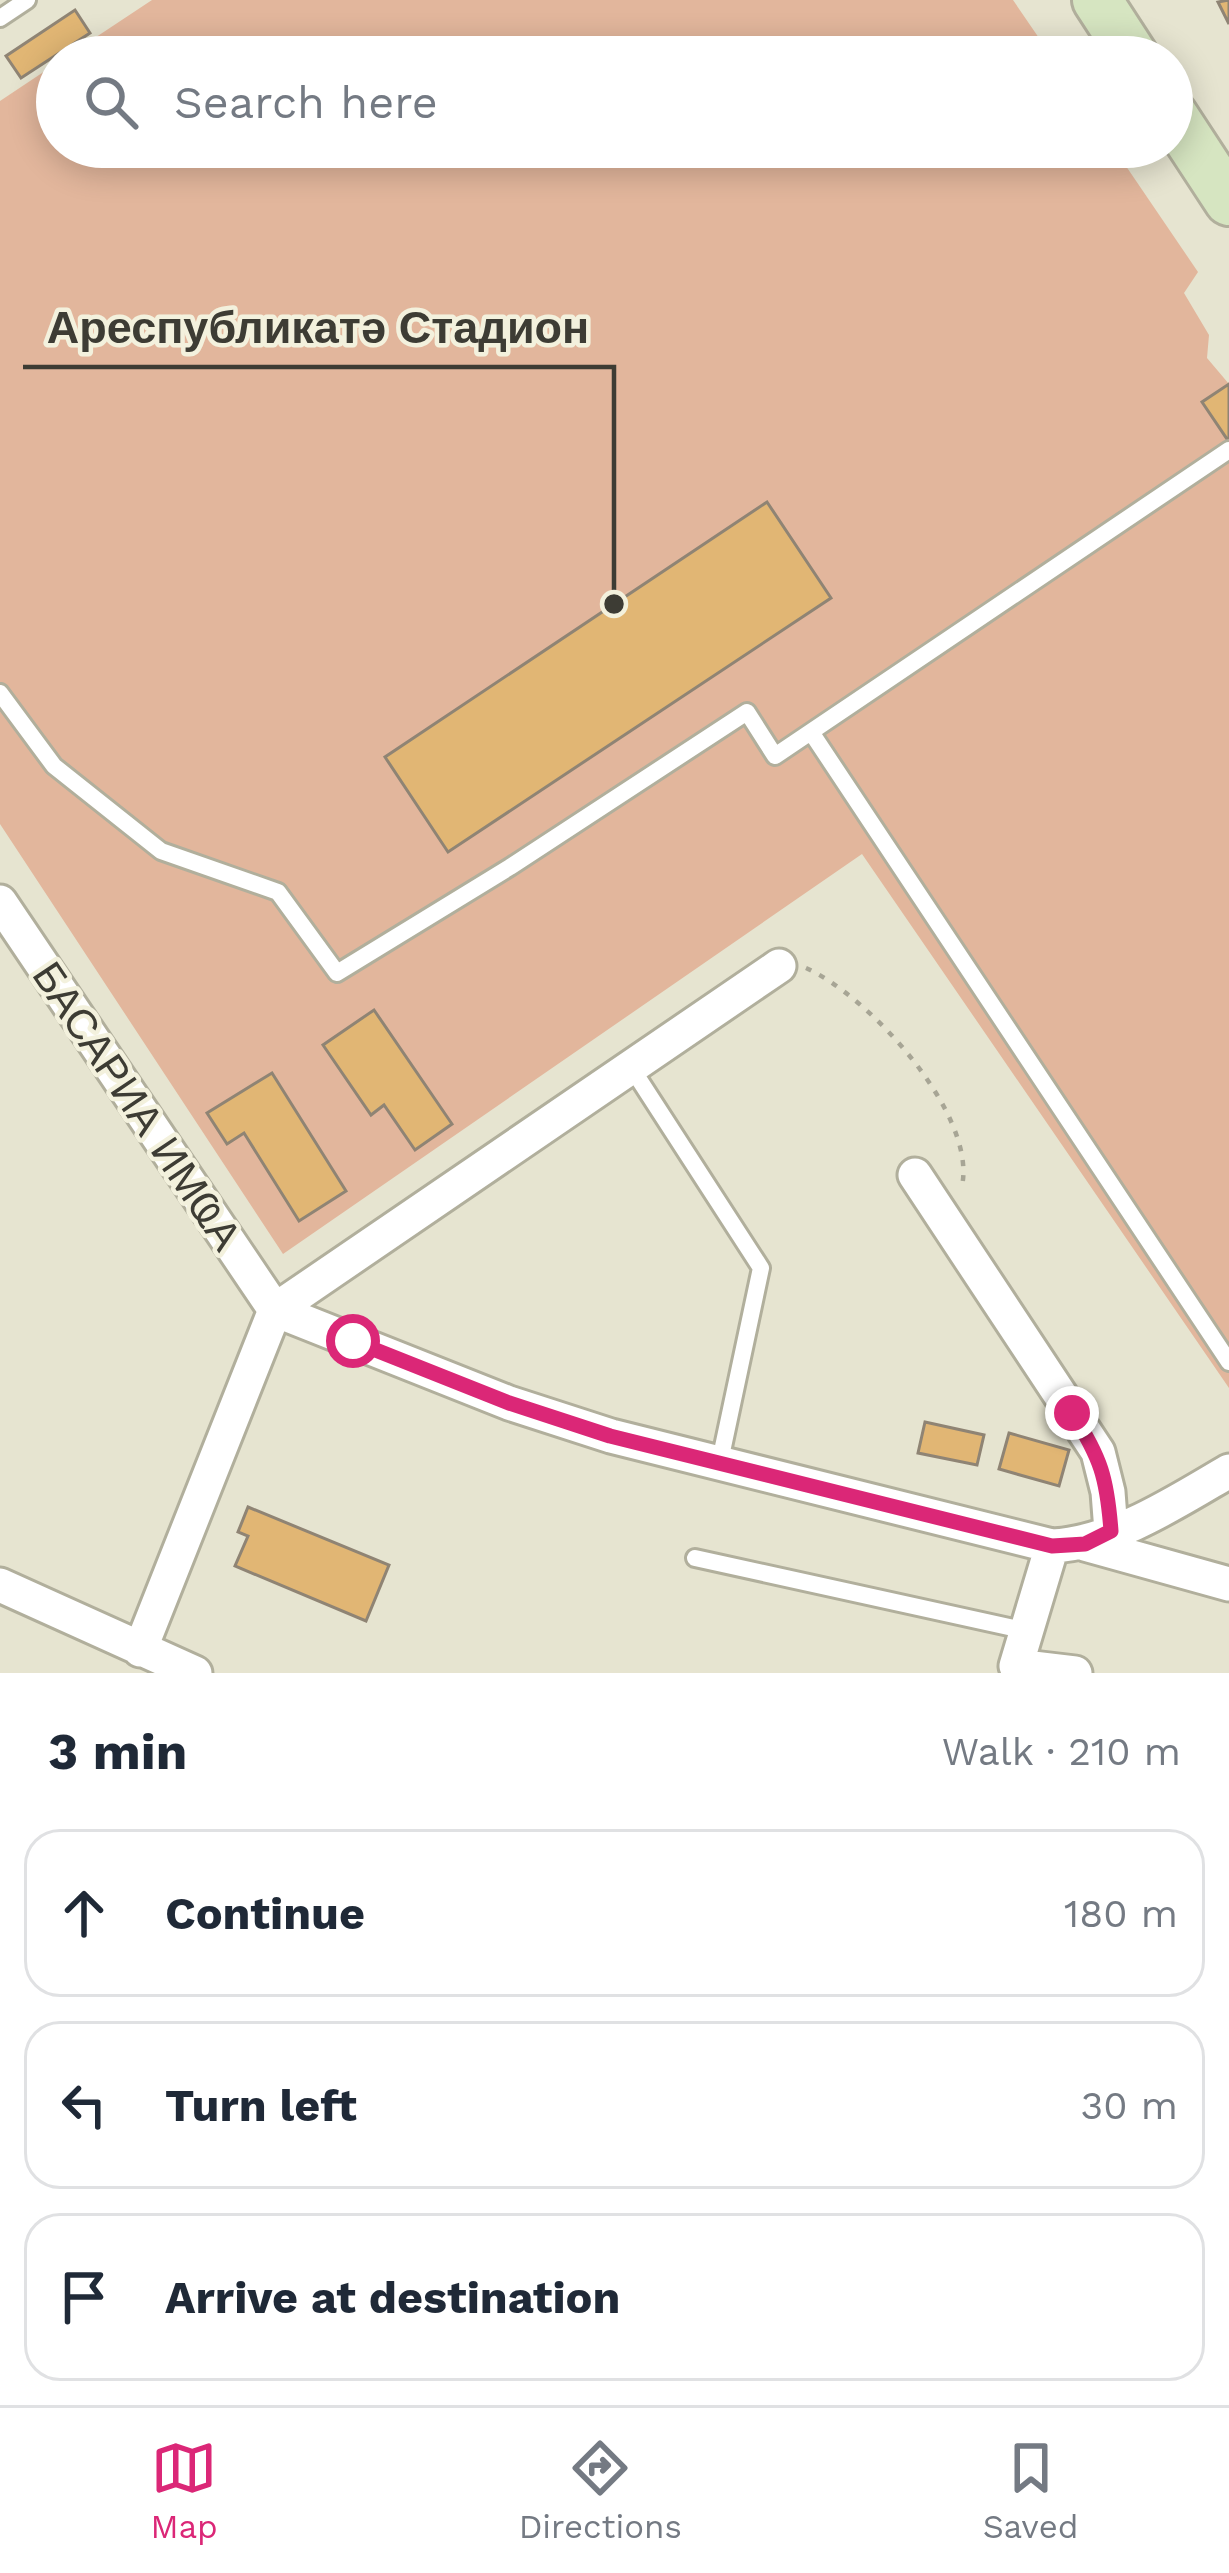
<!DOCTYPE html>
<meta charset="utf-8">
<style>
:root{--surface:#fff;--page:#f6f6f7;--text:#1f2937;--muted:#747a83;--line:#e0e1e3;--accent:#db2777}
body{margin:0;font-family:"Work Sans",sans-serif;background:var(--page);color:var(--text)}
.stop{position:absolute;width:36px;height:36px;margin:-27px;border:9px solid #db2777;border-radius:50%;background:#fff}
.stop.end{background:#db2777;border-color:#fff;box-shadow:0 3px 12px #0008}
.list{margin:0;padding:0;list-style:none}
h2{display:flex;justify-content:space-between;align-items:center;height:156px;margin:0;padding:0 48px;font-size:51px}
h2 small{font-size:39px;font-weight:400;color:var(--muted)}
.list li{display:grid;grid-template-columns:78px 1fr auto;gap:36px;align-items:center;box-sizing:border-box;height:168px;margin:0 24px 24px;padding:0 24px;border:3px solid var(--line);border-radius:36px}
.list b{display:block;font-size:45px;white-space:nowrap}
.list em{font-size:39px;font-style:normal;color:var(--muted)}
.icon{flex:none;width:66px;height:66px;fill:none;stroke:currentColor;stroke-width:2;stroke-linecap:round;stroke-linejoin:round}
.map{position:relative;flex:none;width:1229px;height:1673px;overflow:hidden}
.search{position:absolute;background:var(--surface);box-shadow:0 6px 30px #0003;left:36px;right:36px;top:36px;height:132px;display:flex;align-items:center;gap:30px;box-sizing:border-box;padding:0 42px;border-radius:66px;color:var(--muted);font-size:45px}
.sheet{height:732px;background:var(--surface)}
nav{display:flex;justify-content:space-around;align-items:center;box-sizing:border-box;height:168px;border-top:3px solid var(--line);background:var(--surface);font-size:33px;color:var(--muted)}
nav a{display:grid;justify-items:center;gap:6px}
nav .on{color:var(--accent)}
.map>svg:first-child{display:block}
.green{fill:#e2b69c}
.building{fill:#e1b674;stroke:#8f8474;stroke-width:3}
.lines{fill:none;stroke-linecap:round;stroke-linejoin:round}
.lane-casing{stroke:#b1af9c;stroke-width:22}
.street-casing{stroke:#b1af9c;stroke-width:39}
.secondary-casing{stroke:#b1af9c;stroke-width:54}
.path{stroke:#a7a595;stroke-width:4.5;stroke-dasharray:6 9;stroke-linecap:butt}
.lane{stroke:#fff;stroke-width:16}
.street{stroke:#fff;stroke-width:33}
.secondary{stroke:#d6e5c1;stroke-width:48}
.route{stroke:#db2777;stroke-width:15}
.labels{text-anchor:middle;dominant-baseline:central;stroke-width:9;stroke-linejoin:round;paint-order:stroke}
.street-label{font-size:42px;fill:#3d3c34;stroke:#f3f1dd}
.leader{fill:none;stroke:#3d3c34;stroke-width:4.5}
.callout-dot{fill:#3d3c34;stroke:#f3f1dd;stroke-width:4.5}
.callout-label{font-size:45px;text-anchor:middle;font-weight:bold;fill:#3d3c34;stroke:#f3f1dd;stroke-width:9;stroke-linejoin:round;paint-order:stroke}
</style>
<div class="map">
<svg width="1229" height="1673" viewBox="0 0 1229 1673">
<rect width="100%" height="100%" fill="#e6e4d0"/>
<path class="green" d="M152,0H1013L1052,57H66Z
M57,63V147H1113L1198,272L1184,293L1209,335L1207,358L1229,384V1388L862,854L283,1254L0,824V101Z"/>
<path class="building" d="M1229,0V24L1218,2Z
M75,10L90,33L21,78L6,56Z
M1229,384V442L1202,402Z
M767,502L831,598L448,852L385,757Z
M374,1010L452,1124L415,1150L384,1105L371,1115L323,1045Z
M272,1073L346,1191L299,1221L244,1133L227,1144L207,1113Z
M925,1422L984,1435L977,1465L918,1453Z
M1009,1433L1069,1450L1059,1486L999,1469Z
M248,1507L389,1565L366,1621L235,1566L248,1536L238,1532Z"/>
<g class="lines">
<defs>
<path id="lane" d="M0,18L27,0
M0,693L54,766L161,851L278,892L337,973L510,867L747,712L775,756L1229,450
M811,732L1229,1362
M631,1067L761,1268L720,1461
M695,1558L1027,1631"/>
<path id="street" d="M0,902L275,1310
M915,1175L1098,1452L1108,1492L1111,1531
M275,1310L509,1403L611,1436L1052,1546C1114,1543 1176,1502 1229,1471
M1085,1544L1229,1584
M1052,1546L1016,1666L1075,1673
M0,1585L195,1673
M140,1650L275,1310L779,966"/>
<path id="secondary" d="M1097,0L1134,57
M1172,114L1229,201"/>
</defs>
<use href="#lane" class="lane-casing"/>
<use href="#street" class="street-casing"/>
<use href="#secondary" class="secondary-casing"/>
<path class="path" d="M806,968C869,996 977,1114 962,1186"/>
<use href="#lane" class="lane"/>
<use href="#street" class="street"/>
<use href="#secondary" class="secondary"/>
</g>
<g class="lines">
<path class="route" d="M353,1341L509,1403L610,1436L1052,1546L1085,1544L1111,1531C1107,1478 1101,1458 1072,1413"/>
</g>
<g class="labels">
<g class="street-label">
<text transform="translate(137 1106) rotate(56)">БАСАРИА ИМҨА</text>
</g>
</g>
<path class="leader" d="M614 604L614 367H23"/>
<circle class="callout-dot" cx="614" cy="604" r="12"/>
<g class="callout-label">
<text x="318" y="343">Ареспубликатә Стадион</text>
</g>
</svg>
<div class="stop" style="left:353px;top:1341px"></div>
<div class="stop end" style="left:1072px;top:1413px"></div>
<div class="search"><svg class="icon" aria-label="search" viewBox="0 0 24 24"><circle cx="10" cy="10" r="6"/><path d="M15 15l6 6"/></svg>Search here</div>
</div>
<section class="sheet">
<h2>3 min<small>Walk · 210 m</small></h2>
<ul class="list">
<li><svg class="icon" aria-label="ahead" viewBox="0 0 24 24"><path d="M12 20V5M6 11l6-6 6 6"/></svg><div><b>Continue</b></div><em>180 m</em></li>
<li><svg class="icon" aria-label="left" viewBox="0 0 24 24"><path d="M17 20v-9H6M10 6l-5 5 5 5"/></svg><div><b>Turn left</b></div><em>30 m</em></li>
<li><svg class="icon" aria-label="arrive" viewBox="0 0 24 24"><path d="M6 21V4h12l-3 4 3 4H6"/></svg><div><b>Arrive at destination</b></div></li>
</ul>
</section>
<nav>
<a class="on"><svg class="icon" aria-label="map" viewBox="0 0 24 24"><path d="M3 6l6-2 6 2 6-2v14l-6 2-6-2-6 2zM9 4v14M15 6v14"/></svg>Map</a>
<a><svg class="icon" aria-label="directions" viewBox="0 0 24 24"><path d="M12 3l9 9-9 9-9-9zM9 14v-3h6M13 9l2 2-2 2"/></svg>Directions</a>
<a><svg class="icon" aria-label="saved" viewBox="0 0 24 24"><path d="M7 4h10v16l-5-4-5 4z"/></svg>Saved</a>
</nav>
